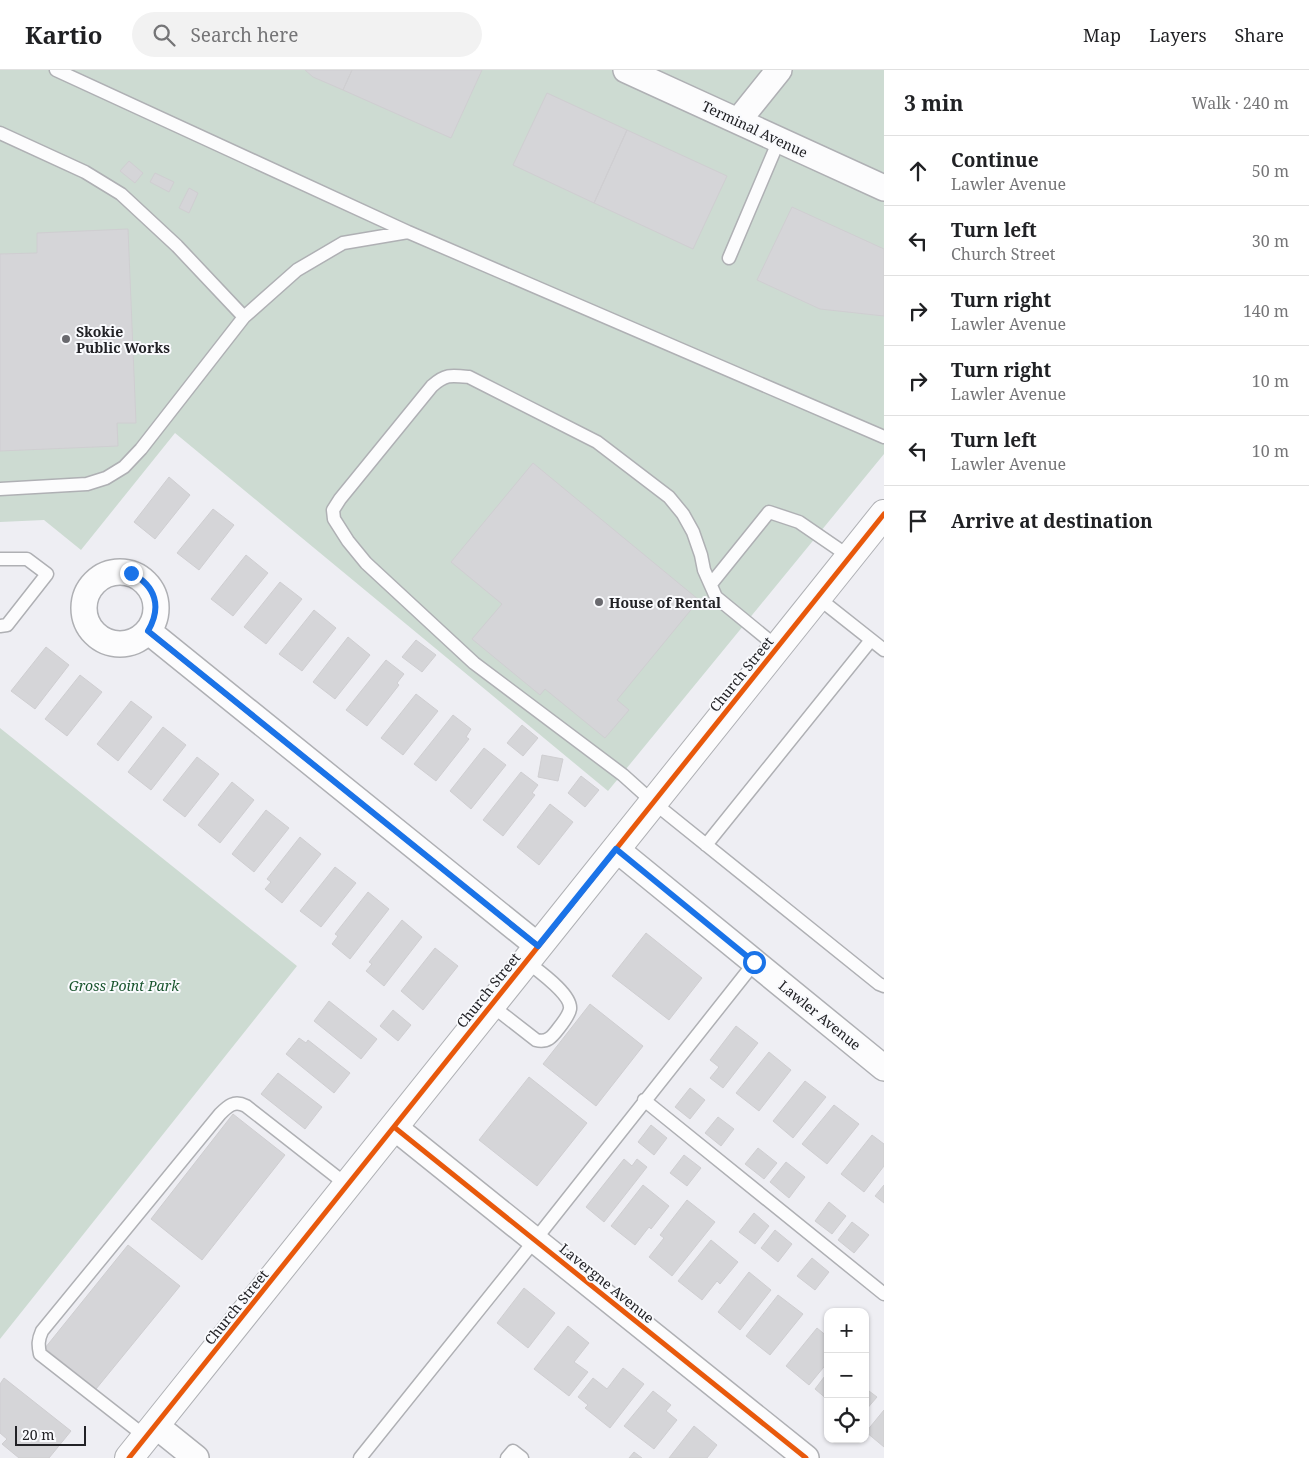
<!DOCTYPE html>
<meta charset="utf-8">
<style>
:root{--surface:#fff;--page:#f2f2f2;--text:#202124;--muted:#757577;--line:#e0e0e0}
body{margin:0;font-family:"Noto Serif",serif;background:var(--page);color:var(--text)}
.controls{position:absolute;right:15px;bottom:15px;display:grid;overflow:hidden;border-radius:10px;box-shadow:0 1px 4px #0004}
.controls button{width:45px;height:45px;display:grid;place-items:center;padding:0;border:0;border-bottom:1px solid var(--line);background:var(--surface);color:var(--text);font:25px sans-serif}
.scale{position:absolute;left:15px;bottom:12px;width:71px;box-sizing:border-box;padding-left:5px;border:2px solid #222226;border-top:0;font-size:14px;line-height:18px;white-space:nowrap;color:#222226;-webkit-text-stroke:4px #f9fafd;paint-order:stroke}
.stop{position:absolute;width:15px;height:15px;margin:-11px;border:4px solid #1a73e8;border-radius:50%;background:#fff}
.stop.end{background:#1a73e8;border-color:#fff;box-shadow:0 1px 5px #0008}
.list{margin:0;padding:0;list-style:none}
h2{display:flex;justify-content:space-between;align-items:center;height:65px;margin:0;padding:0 20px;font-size:21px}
h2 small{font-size:16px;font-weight:400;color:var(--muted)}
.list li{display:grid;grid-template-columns:32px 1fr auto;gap:15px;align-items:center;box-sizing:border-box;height:70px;padding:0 20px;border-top:1px solid var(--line)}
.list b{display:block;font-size:19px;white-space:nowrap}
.list p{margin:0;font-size:16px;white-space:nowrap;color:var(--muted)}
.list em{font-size:16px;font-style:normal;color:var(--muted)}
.icon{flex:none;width:28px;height:28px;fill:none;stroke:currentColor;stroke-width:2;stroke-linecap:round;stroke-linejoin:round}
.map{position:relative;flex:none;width:884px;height:1388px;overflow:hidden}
header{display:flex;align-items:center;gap:30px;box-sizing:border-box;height:70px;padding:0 25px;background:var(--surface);border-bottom:1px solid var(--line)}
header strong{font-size:24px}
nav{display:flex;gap:28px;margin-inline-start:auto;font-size:18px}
.search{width:350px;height:45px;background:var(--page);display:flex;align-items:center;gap:12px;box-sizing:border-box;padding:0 18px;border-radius:28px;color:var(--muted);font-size:19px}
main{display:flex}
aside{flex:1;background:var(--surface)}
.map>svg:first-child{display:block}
.green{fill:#cddbd2}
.building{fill:#d5d5d8;stroke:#cfced1}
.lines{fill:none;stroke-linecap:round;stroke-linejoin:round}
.service-casing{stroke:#afb0b4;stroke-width:15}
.minor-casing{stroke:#afb0b4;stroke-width:28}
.tertiary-casing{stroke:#afb0b4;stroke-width:30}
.service{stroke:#fcfcfd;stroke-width:12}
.minor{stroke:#fcfcfd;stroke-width:25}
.tertiary{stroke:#fcfcfd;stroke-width:28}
.cycleway-casing{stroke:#f9fafd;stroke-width:8}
.cycleway{stroke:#e8590c;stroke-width:5}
.route{stroke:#1a73e8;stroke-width:6}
.poi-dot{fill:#69696e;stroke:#f9fafd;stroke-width:2}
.labels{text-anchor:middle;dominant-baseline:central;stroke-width:4;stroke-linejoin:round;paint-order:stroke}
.street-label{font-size:14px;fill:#222226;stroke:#f9fafd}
.poi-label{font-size:14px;font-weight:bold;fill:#222226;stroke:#f9fafd;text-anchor:start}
.park-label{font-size:14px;font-style:italic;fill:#18542d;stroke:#f9fafd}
</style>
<header>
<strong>Kartio</strong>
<div class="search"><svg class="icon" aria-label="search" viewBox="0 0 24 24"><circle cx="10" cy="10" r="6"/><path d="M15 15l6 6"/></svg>Search here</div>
<nav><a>Map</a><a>Layers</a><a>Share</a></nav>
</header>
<main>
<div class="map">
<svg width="884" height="1388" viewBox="0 0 884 1388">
<rect width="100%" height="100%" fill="#eeeef3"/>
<path class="green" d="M0,0H884V384L608,721L175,363L81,480L44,450L0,452Z
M0,658L297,896L0,1269Z"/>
<path class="building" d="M305,0H352L343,20L313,7Z
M352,0H482L451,68L343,20Z
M547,23L627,60L594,133L513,95Z
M627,60L727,106L693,179L594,133Z
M129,91L143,103L135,113L120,101Z
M155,103L174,112L169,122L150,112Z
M189,118L198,123L189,143L179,138Z
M792,137L884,179V246L820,239L757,210Z
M128,159L136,353H117L118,376L0,381V184L37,183V163Z
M533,393L699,530L617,630L629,640L605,668L545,619L540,625L472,569L502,534L451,492Z
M169,407L190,425L155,469L134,452Z
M213,439L234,455L199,500L177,483Z
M246,485L268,503L233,546L211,529Z
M280,512L302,529L266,574L244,557Z
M314,540L336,558L302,601L279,584Z
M348,567L370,585L335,629L313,612Z
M416,570L436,585L422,602L402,587Z
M46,577L69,595L35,639L11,621Z
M386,590L404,604L397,613L399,615L367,656L346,640Z
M80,605L102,622L67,666L45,649Z
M416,624L438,641L403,685L381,668Z
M131,631L152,647L118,691L97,674Z
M453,645L471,659L466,667L469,669L436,711L414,694Z
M522,655L538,668L523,686L507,673Z
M163,657L186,675L151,720L128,702Z
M484,678L506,695L471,739L450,721Z
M542,685L563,689L558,711L538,707Z
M197,687L219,704L185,747L163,730Z
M521,702L538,715L532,723L535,725L503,766L483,750Z
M581,706L599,720L585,737L568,723Z
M232,712L254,730L220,773L198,755Z
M550,734L573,752L539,795L517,777Z
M266,740L289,758L254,802L232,784Z
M300,767L321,784L282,833L265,819L271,812L267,809Z
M335,797L356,813L321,857L300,841Z
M368,822L389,839L350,889L332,874L338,866L335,864Z
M402,850L422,867L384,916L366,901L372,894L369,892Z
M646,863L702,908L669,950L612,906Z
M435,878L458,896L423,940L401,921Z
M329,931L377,969L361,989L314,951Z
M590,934L643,976L596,1036L543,994Z
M393,940L411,955L398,971L380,956Z
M736,956L758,973L723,1018L710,1008L719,997L710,990Z
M299,968L306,973L308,970L350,1003L334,1023L286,984Z
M769,982L791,1000L759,1041L736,1023Z
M278,1003L322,1037L305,1059L261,1024Z
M529,1007L587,1053L537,1116L479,1070Z
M805,1011L826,1027L793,1068L773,1051Z
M690,1018L705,1030L690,1049L675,1037Z
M834,1035L859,1054L827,1094L802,1074Z
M233,1044L285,1085L202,1190L151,1149Z
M718,1047L734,1059L721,1076L705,1063Z
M651,1055L667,1068L654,1085L638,1072Z
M872,1065L884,1074V1096L864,1122L841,1104Z
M758,1078L777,1093L764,1109L745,1094Z
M684,1085L701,1098L687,1116L670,1103Z
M624,1089L632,1096L637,1089L647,1097L604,1152L586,1137Z
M786,1092L805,1107L789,1128L770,1112Z
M643,1115L669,1136L651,1159L649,1157L635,1175L611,1156Z
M884,1115V1133L875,1126Z
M687,1130L715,1152L672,1206L649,1187L664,1168L660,1165Z
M829,1132L846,1146L832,1164L815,1151Z
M754,1143L769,1156L755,1174L739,1162Z
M852,1152L869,1165L854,1183L838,1170Z
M775,1160L792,1174L778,1192L761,1178Z
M711,1170L738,1192L720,1214L717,1211L702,1230L678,1211Z
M128,1175L180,1216L96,1319L45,1278Z
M812,1188L829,1202L815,1220L797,1206Z
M749,1202L771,1220L740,1260L718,1242Z
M524,1218L555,1243L528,1278L497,1253Z
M778,1225L803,1244L770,1285L746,1266Z
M568,1256L589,1273L574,1292L588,1302L569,1326L534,1299Z
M817,1258L828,1267V1292L809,1315L786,1296Z
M623,1298L644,1314L610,1358L585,1338L588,1335L578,1327L593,1308L607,1319Z
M828,1302V1330L815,1319Z
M4,1308L71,1361L49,1388H19L2,1374L7,1369L0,1363V1314Z
M865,1318L877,1327L865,1341Z
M653,1321L671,1335L666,1341L677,1350L654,1379L624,1356Z
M884,1340V1377L866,1362Z
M694,1356L717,1375L707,1388H669Z
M634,1382L642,1388H629Z"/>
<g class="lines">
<defs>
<path id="service" d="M56,0L408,162L884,367
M0,63L85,102L121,124L177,176L244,247
M729,188L779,70
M0,419L87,414L106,408L124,397L141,379L244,247L297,200L343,173L408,162
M0,489H27L47,504L7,555L0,556
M711,514L769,442L799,452L850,487
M817,527L884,580
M777,577L716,527L704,500L701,485L693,462L683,444L669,427L597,372L469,307C451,305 445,304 432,316L340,429L333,440L334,449L348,471L366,493L474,593L623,705L653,732L879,914L884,916
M706,775L871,570
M491,935L536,970C547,973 552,967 558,959C562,954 569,945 570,939C572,924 537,900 526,891
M644,1030L884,1224
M146,1367L40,1284C38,1275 38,1270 42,1261L220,1044C228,1036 234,1030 246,1036L347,1115
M360,1388L535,1170L755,892
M507,1388L513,1381L522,1388"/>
<path id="minor" d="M626,0L884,118
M738,51L779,0
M84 538a36 36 0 1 1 72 0a36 36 0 1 1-72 0Z
M148,561L538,876
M616,779L884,998
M394,1057L806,1388
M155,1355L196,1388"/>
<path id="tertiary" d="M129,1388L884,444"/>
</defs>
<use href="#service" class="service-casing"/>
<use href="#minor" class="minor-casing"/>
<use href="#tertiary" class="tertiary-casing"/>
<use href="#service" class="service"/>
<use href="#minor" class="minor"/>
<use href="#tertiary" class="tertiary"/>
<defs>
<path id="cycleway" d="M148,561L538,876
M394,1057L806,1388
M129,1388L884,444"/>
</defs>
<use href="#cycleway" class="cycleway-casing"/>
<use href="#cycleway" class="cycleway"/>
</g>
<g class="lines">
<path class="route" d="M131,503C156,516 162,537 148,561L538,876L616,779L754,892"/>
</g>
<g class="poi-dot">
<circle cx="66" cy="269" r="5"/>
<circle cx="599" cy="532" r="5"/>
</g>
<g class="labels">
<g class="street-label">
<text transform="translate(755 59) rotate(25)">Terminal Avenue</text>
<text transform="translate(741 604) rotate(-51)">Church Street</text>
<text transform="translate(488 920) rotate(-51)">Church Street</text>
<text transform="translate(820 945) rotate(39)">Lawler Avenue</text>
<text transform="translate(607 1213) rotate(39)">Lavergne Avenue</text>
<text transform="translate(236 1237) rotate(-51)">Church Street</text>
</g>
<g class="poi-label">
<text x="76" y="261">Skokie<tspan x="76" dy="16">Public Works</tspan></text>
<text x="609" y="532">House of Rental</text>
</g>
<g class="park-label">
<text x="124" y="915">Gross Point Park</text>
</g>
</g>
</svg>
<div class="controls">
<button>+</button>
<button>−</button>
<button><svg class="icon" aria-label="locate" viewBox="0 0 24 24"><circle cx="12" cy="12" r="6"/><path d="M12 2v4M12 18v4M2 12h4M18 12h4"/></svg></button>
</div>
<div class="scale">20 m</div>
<div class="stop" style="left:754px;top:892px"></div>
<div class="stop end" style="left:131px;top:503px"></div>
</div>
<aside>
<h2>3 min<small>Walk · 240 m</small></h2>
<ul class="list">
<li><svg class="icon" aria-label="ahead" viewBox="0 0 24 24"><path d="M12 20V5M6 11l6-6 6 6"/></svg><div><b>Continue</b><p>Lawler Avenue</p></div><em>50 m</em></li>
<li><svg class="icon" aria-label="left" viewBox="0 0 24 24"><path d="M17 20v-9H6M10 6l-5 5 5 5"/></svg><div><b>Turn left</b><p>Church Street</p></div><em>30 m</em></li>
<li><svg class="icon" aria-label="right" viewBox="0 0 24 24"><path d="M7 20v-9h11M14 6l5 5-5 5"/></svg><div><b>Turn right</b><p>Lawler Avenue</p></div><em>140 m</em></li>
<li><svg class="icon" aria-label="right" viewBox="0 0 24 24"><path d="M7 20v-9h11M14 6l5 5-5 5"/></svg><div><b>Turn right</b><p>Lawler Avenue</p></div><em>10 m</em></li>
<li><svg class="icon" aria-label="left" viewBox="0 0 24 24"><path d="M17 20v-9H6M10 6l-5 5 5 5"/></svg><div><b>Turn left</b><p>Lawler Avenue</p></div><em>10 m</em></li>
<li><svg class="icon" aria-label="arrive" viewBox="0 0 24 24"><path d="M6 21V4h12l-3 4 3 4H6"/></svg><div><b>Arrive at destination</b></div></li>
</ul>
</aside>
</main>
